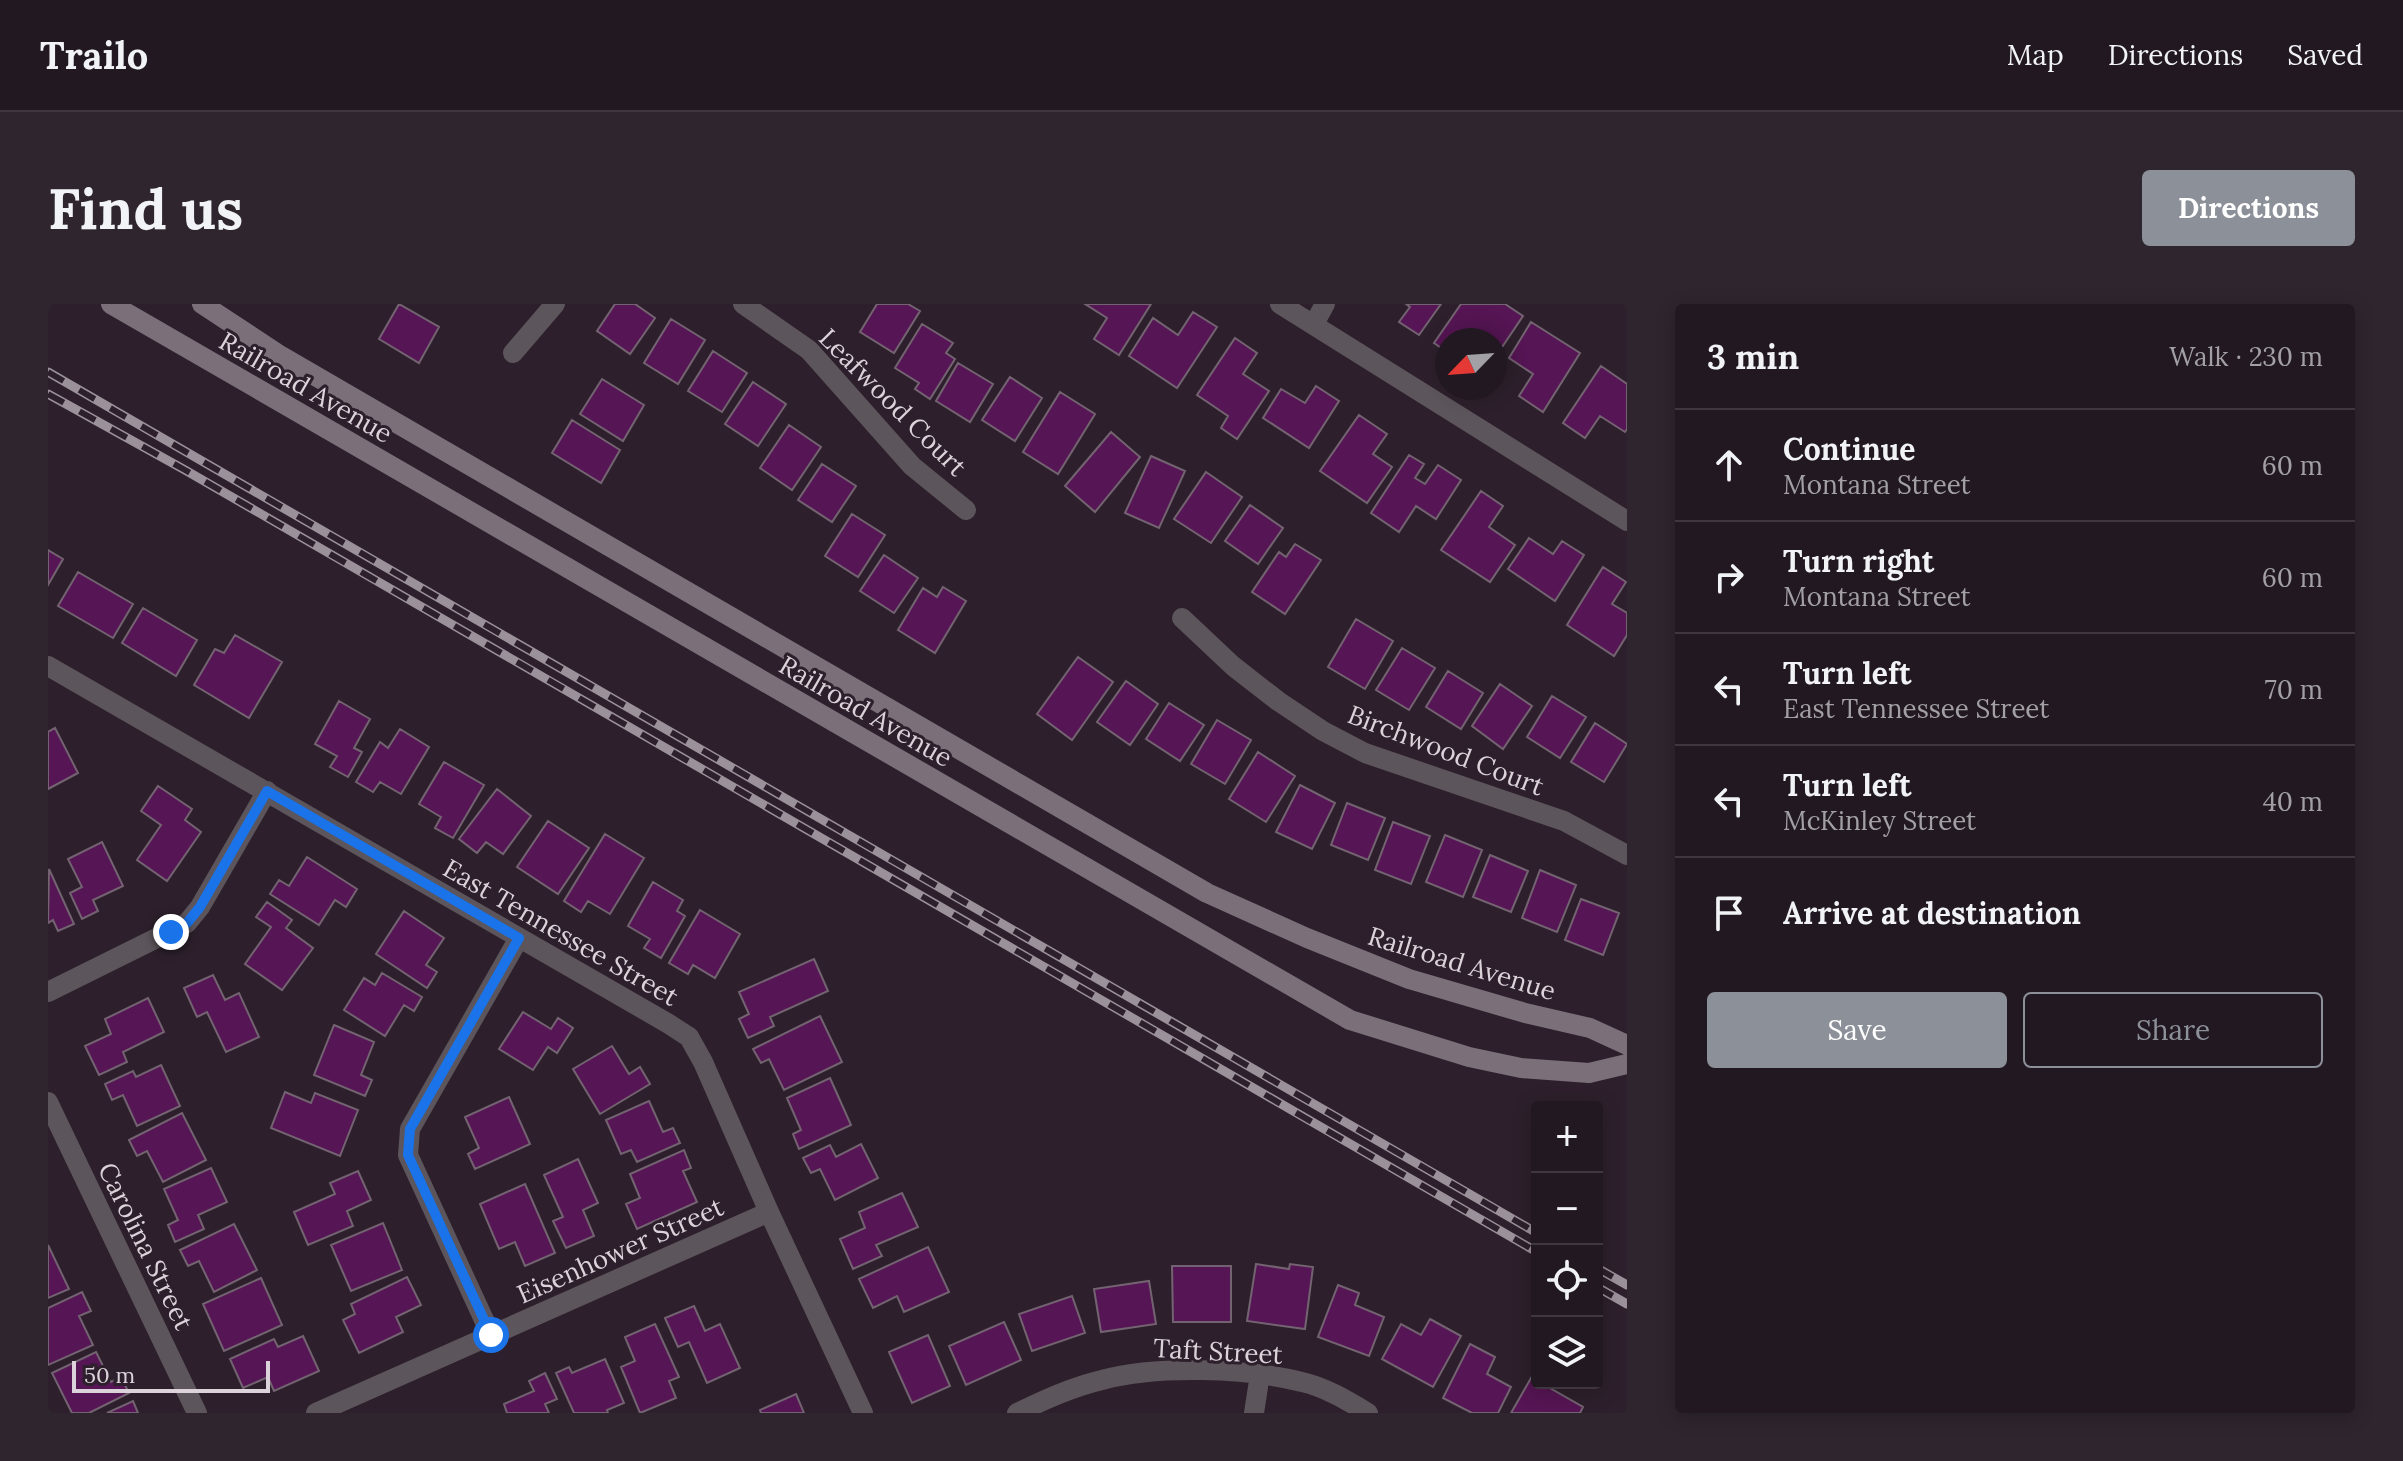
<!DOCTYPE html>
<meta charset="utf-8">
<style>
:root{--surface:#221821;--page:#2e252e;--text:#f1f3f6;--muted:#a2a0a5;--line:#3f373f;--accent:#8c9099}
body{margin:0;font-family:Lora,serif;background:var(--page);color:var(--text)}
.controls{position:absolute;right:24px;bottom:24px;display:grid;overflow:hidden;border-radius:8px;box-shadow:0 4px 20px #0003}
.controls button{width:72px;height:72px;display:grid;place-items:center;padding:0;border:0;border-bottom:2px solid var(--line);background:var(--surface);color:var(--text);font:40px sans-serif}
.compass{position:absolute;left:1387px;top:24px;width:72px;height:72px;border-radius:50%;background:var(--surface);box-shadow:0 4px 20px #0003;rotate:245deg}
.scale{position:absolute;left:24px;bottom:20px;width:198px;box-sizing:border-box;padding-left:8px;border:4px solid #dbd2da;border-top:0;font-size:22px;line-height:28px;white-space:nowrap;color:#dbd2da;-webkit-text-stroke:6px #2d202c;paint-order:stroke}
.stop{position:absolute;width:24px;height:24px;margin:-18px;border:6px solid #1a73e8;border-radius:50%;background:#fff}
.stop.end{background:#1a73e8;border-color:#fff;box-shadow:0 2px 8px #0008}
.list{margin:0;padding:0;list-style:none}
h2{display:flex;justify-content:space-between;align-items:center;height:104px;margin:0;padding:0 32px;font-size:34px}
h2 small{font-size:26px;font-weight:400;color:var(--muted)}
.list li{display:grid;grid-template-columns:52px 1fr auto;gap:24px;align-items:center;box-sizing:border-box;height:112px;padding:0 32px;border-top:2px solid var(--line)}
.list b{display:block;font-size:30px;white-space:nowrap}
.list p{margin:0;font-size:26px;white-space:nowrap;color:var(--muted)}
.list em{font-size:26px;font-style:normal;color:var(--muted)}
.actions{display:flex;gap:16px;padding:24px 32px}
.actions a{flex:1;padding:18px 0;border:2px solid var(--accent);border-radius:8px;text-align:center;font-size:28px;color:var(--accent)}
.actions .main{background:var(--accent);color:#fff}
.icon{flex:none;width:44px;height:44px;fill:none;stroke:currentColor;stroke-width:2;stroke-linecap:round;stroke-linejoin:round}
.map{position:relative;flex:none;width:1579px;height:1109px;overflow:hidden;border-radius:8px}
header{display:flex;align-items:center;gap:48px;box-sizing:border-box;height:112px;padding:0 40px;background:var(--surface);border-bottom:2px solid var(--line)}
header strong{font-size:38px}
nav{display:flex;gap:44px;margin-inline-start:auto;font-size:28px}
.intro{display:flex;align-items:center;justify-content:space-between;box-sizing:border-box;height:192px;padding:0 48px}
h1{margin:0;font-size:56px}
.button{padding:20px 36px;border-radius:8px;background:var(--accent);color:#fff;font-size:28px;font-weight:700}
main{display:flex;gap:48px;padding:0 48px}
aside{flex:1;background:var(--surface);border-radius:8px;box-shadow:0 4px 20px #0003}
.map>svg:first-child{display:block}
.building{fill:#561554;stroke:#736371;stroke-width:2}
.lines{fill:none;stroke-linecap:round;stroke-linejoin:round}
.street{stroke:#5c555b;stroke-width:20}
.secondary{stroke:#7b707a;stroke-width:20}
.rail-casing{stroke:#9b919a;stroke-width:9}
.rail{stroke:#2d202c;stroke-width:6;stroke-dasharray:18;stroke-linecap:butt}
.route{stroke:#1a73e8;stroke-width:10}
.labels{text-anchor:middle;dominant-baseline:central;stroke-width:6;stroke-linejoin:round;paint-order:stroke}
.street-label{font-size:26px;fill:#dbd2da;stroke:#2d202c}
</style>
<header>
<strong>Trailo</strong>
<nav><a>Map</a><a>Directions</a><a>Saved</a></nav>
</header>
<div class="intro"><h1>Find us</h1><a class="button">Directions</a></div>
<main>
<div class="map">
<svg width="1579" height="1109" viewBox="0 0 1579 1109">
<rect width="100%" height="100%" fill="#2d202c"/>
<path class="building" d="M351,0L391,23L371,59L331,35Z
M567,0H587L607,14L582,50L549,27Z
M829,0H860L872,7L846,49L812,28Z
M1037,0H1103L1071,51L1046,35L1059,14Z
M1358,0H1393L1371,31L1351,18L1362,3Z
M1413,0H1457L1475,12L1450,49L1447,47V36H1431L1425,32L1422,36H1399V48L1386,39Z
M1145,8L1169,23L1129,84L1081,52L1105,14L1130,31Z
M623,15L657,36L630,80L596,59Z
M1483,18L1532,49L1495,108L1471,92L1485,70L1461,54Z
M874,20L905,39L898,49L907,55L882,95L867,85L871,79L847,64Z
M1187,34L1209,49L1195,70L1221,87L1189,135L1173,124L1180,112L1149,91Z
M665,47L699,69L674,108L640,87Z
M910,59L945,80L922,118L888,97Z
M1553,62L1579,80V125L1577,128L1552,112L1537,134L1515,119Z
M962,73L994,94L967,137L934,116Z
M554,75L596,101L575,137L532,110Z
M705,78L738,100L710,142L677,120Z
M1268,82L1291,97L1261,144L1215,114L1233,85L1257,99Z
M1012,88L1047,110L1010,170L975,148Z
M1311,111L1339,130L1325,150L1344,163L1319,199L1272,167Z
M524,116L572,146L553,179L504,149Z
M741,121L773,143L744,186L712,164Z
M1063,128L1092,153L1047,208L1017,182Z
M1361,151L1376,160L1367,174L1377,180L1390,161L1413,176L1388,215L1368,202L1351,228L1323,209Z
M1103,152L1137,167L1111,224L1077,209Z
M774,160L808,182L784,218L750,196Z
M1158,168L1194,193L1163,239L1126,215Z
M1433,187L1455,202L1441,223L1467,241L1442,278L1393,246Z
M1202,201L1235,224L1210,260L1177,237Z
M804,210L837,231L810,273L777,252Z
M1481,234L1505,250L1514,237L1536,251L1507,297L1460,265Z
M1247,240L1273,256L1237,310L1204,288L1231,248L1238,253Z
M0,246L15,255L0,281Z
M836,251L870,274L846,309L812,287Z
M1555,263L1578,278L1564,300L1579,309V331L1566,352L1519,321Z
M30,268L85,300L65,334L10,302Z
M895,283L918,297L887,349L850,326L875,284L889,293Z
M95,304L149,336L128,372L74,339Z
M1308,315L1345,337L1317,385L1280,363Z
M187,331L234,358L201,414L146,381L167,345L176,349Z
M1354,344L1387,364L1361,406L1328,386Z
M1030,353L1065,378L1024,436L989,410Z
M1400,367L1435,389L1413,425L1378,403Z
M1078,377L1110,400L1082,441L1049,418Z
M1452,380L1484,402L1455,445L1424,422Z
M1504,392L1538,413L1512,454L1479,433Z
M291,397L322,415L306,444L314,448L300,473L282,463L289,452L267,440Z
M1121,399L1156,421L1132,457L1098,435Z
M1169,416L1203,436L1177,480L1143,460Z
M1547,419L1579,440L1556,478L1523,458Z
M7,424L30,469L0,485V428Z
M352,425L381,443L353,490L332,478L325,488L308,478L332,438L340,444Z
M1210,448L1247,472L1218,518L1181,495Z
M396,458L436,481L405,534L387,524L393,513L371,500Z
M1252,481L1287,499L1264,545L1228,528Z
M110,482L144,505L137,516L153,528L119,577L89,556L113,521L93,507Z
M449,485L483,512L455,550L438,538L429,549L411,535Z
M1299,499L1337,514L1320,556L1283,541Z
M500,517L541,544L510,590L469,563Z
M1345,518L1382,532L1363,580L1327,566Z
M557,530L596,554L562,610L540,597L533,608L516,597Z
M1397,531L1434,546L1415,593L1378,578Z
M54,538L75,582L45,596L50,607L34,615L22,589L34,583L20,555Z
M1442,551L1480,567L1463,608L1425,593Z
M259,553L309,585L298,603L287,596L271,621L222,590L231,576L241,582Z
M1,565L26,620L10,627L5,616L0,619Z
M1492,566L1528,581L1509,628L1474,614Z
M605,578L635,596L629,607L637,612L613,654L596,644L602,635L580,622Z
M1533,595L1571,609L1555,651L1517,636Z
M219,598L244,616L238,624L265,644L234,686L197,660L223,623L208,613Z
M652,606L692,630L667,674L645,661L640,670L621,659Z
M356,607L396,634L378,661L389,668L379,684L328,650Z
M766,655L780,687L722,713L726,722L700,734L691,715L701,710L691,688Z
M334,669L374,693L366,707L356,701L337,732L296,706L316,674L327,681Z
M165,671L177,696L191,689L211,733L178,748L159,708L149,713L136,684Z
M100,694L116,728L75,748L79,758L51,771L37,742L63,730L57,715Z
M475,708L503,725L510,714L525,724L509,749L500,743L485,766L451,745Z
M772,712L794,758L736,786L721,755L713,759L705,745Z
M286,721L326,738L313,771L324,776L317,792L266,771Z
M564,742L581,770L592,763L602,780L552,810L525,765Z
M113,761L132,802L89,822L75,791L64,796L57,780L85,767L88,773Z
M782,774L803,821L751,845L745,830L753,826L739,794Z
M237,788L263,799L267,789L310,806L292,852L223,824Z
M461,793L482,840L427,865L420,850L431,844L417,813Z
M601,797L615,828L625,824L632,839L589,858L583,846L573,850L558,816Z
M134,809L158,856L115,878L99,847L89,852L81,836Z
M813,840L830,874L787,896L772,865L763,869L755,854L782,841L788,853Z
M636,846L643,864L635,867L649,898L589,925L578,900L592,894L582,870Z
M530,855L550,899L535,906L546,932L518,944L505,917L515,913L496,871Z
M163,864L179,898L150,911L156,925L127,938L120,921L130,916L116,885Z
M310,867L323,896L299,907L305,922L260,941L246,908L287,890L282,879Z
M477,880L507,949L477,962L467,938L451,945L432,900Z
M854,889L870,923L828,941L834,952L805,965L792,935L817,924L811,908Z
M335,919L354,966L303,987L283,941Z
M186,920L209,966L166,988L151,957L140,962L132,946Z
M0,941L21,985L0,994Z
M880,943L901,988L856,1008L849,992L825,1004L811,975Z
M1208,960L1241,965L1242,960L1265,963L1257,1025L1199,1017Z
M1124,962H1183V1018H1125Z
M359,973L373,1001L348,1013L355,1028L311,1049L295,1016L307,1010L303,1000Z
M213,974L234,1021L176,1047L155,1000Z
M1101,977L1108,1020L1053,1028L1046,985Z
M1290,981L1311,989L1307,1001L1336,1013L1321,1052L1270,1033Z
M34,988L43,1007L31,1012L45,1041L0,1061V1004Z
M1024,992L1037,1029L984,1047L971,1010Z
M646,1002L657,1027L672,1020L692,1064L659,1079L641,1038L630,1043L617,1014Z
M1382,1015L1413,1032L1385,1083L1334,1055L1353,1020L1373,1031Z
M956,1018L973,1056L918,1081L901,1042Z
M607,1020L631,1073L621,1077L628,1094L592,1109L573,1063L587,1057L577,1033Z
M880,1031L902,1082L864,1099L841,1048Z
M255,1032L271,1067L226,1087L220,1073L195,1084L182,1055L226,1035L230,1043Z
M1422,1040L1447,1053L1439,1070L1463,1083L1450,1109H1424L1395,1094Z
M48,1048L63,1078L73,1073L81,1089L41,1109H24L4,1069Z
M557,1055L576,1099L559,1106L560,1109H526L508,1069L521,1063L524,1069Z
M497,1069L509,1095L497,1100L501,1109H459L456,1100L486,1087L481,1077Z
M1483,1074L1489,1079H1493L1535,1103L1532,1109H1463Z
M748,1090L756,1109H713L712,1106Z
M85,1097L90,1109H59Z"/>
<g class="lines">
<path class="street" d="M695,0L761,46L864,162L918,206
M1232,0L1579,217
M1266,20L1277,0
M465,49L507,0
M1134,314L1185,362L1230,397L1275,427L1317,449L1516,517L1579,551
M0,362L621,720L641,733L655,758L721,908L815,1109
M0,688L139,619L152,603L219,487
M0,798L149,1109
M443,1031L360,851L362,825L471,634
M268,1109L721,908
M969,1109C996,1096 1024,1083 1054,1076C1110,1061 1198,1064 1254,1078C1277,1083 1300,1097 1320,1109
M1206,1109L1212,1070"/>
<path class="secondary" d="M63,0L1302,716L1421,753L1473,764L1541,769L1579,760
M154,0L233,52L1159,589L1259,634L1361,675L1477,709L1542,724L1579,741"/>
<defs>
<path id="rail" d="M0,68L1489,929
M0,90L137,166L1489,948
M1549,964L1579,981
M1549,983L1579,1000"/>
</defs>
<use href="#rail" class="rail-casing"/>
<use href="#rail" class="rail"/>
</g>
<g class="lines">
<path class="route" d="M123,628L139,619L152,603L219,487L471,634L362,825L360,851L443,1031"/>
</g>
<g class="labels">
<g class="street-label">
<text transform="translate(258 83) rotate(30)">Railroad Avenue</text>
<text transform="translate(845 98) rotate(45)">Leafwood Court</text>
<text transform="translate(818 407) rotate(30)">Railroad Avenue</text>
<text transform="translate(1398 446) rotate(21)">Birchwood Court</text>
<text transform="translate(513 628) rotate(30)">East Tennessee Street</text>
<text transform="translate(1414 659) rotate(17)">Railroad Avenue</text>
<text transform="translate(98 942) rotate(64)">Carolina Street</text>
<text transform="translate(572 946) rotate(-24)">Eisenhower Street</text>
<text transform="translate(1170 1047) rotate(3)">Taft Street</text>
</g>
</g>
</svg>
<div class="controls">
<button>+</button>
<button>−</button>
<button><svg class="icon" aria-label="locate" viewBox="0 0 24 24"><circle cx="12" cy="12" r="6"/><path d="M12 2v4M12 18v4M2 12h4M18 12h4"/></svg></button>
<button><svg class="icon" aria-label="layers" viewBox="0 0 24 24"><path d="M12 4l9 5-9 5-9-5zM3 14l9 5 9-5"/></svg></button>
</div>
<svg class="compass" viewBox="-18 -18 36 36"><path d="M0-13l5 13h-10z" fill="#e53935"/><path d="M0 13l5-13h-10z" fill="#a2a0a5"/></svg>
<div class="scale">50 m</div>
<div class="stop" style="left:443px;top:1031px"></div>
<div class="stop end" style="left:123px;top:628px"></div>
</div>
<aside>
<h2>3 min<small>Walk · 230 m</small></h2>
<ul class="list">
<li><svg class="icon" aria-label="ahead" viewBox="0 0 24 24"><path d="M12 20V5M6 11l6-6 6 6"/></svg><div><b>Continue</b><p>Montana Street</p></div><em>60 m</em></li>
<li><svg class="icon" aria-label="right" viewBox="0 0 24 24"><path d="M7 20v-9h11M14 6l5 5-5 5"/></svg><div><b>Turn right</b><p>Montana Street</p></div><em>60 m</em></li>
<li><svg class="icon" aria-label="left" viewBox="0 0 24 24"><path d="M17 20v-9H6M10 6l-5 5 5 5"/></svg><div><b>Turn left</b><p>East Tennessee Street</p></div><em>70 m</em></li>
<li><svg class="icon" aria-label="left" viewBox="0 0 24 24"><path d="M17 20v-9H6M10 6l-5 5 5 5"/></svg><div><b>Turn left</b><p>McKinley Street</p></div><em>40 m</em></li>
<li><svg class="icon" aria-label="arrive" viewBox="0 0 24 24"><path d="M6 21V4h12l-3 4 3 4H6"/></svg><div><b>Arrive at destination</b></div></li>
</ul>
<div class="actions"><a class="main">Save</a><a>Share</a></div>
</aside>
</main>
